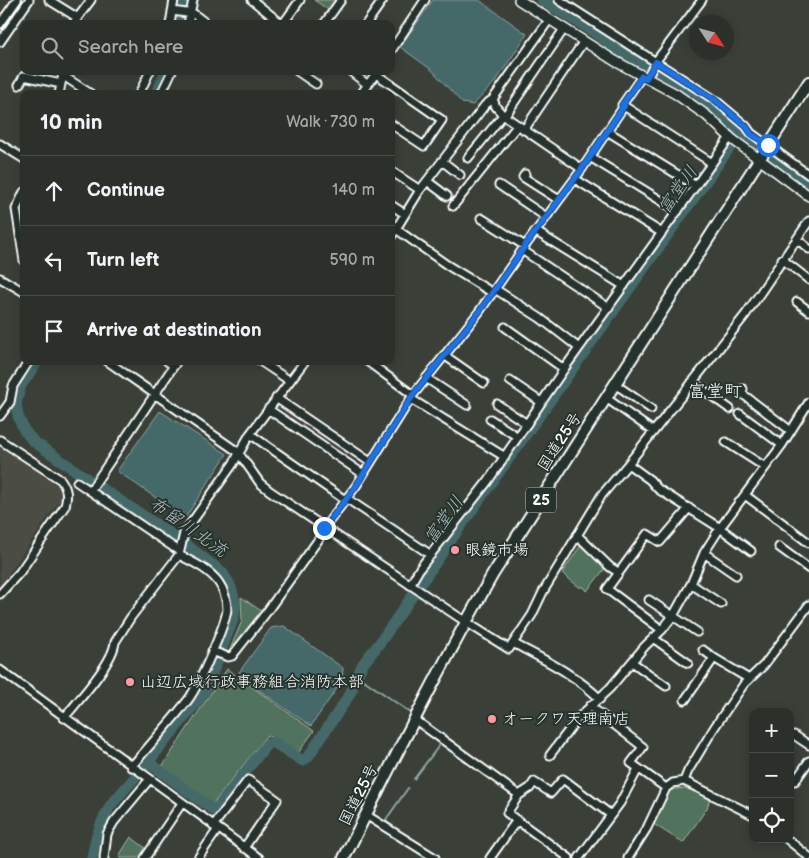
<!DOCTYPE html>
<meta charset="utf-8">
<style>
:root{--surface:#2c302a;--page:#343832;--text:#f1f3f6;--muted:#a6a9a8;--line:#484b47}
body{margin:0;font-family:"Balsamiq Sans","Klee One",sans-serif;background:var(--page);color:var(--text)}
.controls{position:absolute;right:15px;bottom:15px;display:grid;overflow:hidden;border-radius:10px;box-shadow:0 2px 12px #0003}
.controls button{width:45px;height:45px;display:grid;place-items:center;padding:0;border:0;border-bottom:1px solid var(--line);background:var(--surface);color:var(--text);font:25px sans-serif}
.compass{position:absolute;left:689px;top:15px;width:45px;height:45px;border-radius:50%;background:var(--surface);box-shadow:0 2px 12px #0003;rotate:126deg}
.stop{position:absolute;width:15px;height:15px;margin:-11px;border:4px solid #1a73e8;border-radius:50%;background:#fff}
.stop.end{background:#1a73e8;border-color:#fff;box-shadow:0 1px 5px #0008}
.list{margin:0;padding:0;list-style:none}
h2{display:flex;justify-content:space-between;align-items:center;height:65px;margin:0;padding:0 20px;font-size:21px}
h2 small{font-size:16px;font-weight:400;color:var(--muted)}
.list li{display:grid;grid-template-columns:32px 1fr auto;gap:15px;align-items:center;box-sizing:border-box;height:70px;padding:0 20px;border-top:1px solid var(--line)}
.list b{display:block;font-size:19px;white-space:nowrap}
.list em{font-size:16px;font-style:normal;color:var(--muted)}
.icon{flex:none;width:28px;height:28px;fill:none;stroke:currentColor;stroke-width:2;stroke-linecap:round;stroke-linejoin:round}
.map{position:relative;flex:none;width:809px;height:858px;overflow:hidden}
.search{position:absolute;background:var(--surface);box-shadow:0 2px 12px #0003;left:20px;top:20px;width:375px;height:55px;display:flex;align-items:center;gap:12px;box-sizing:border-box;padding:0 18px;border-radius:10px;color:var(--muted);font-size:19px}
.panel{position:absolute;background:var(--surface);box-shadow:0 2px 12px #0003;left:20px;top:90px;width:375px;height:275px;border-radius:10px}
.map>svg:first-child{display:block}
.built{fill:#4c4d44}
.green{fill:#51725b;stroke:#a8b8ad}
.water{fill:#446969;stroke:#8fa5a5}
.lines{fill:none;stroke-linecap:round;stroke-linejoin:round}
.stream{stroke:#8fa5a5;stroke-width:2}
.river{stroke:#446969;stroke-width:11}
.minor-casing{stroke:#fff;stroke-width:11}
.major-casing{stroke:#fff;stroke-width:12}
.highway-casing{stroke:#fff;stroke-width:14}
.minor{stroke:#26332d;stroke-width:7}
.major{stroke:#26332d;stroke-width:9}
.highway{stroke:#26332d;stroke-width:10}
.route{stroke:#1a73e8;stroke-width:6}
.poi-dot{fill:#ff9aa2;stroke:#26332d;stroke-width:2}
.labels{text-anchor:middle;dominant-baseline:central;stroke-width:4;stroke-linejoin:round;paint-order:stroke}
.shield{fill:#26332d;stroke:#bec2c0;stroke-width:1}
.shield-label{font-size:15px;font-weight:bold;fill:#fff}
.street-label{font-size:16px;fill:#fff;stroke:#26332d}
.poi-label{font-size:16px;fill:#fff;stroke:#26332d;text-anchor:start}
.water-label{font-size:18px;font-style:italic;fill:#abbcbc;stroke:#26332d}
.neighbourhood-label{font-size:18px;fill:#fff;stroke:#26332d}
</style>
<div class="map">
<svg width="809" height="858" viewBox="0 0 809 858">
<rect width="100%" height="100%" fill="#3a4038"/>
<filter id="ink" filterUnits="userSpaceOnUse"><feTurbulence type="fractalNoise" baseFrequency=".02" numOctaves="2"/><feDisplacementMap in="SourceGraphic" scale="10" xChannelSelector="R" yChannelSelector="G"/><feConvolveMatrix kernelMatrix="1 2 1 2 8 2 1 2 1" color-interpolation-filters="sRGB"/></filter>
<g filter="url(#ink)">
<path class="built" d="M0,445L58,486L62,497L0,586Z"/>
<path class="green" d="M314,0H338L330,11Z
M583,542L607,566L587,591L584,587H579L562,573Z
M241,597L264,613L232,655L228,654L242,621Z
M227,669L314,731L298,753L267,735L212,805L161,768Z
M685,788L710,798L707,808L683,843L652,823L669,790Z
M131,837L148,850L142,858H121L119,856Z"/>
<path class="water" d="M433,0H479L527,34L496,81L473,105L462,103L432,70L400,47Z
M160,411L227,454L185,518L117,471Z
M284,626L343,668L342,681L311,726L237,675L271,628Z"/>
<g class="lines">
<path class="stream" d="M358,676L411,713
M414,779L441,743
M408,788L385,821L420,845"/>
<path class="river" d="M542,0L588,28L620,51L686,88L715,110L740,133L809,185
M179,24L183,0
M156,94L166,71
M38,361L21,385L16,403L18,416L24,430L33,441L95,484L180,540L222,572L229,583L233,594L235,604L234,617L205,692L148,762L110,806L102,822L96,838L92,858
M148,762L215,811L267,744L273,742L303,761L308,757L350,694L362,665L379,644L453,537L740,133"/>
<defs>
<path id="minor" d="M49,0L78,18
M252,0L282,24
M559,0L715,100L746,126L751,133L809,175
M172,11L194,14L207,24
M0,24L17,0
M73,24L91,0
M170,24L174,0
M188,24L193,0
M283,24L300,0
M324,24L341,0
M366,24L383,0
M0,42L29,0
M391,51L425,0
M297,71L316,84
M350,71L368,85
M376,74L442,120L424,146L391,124
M62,75L91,94
M647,78L656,61L702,0
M19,85L24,76L61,84
M59,94L62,79
M139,94L150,71
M161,94L172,71
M361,94L377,72
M493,99L549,20
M624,106L712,163
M505,116L564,29
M524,130L584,41
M607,131L696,186
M0,144L24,159
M590,157L678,211
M468,158L503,115
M442,161L460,175
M391,171L420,190
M525,174L523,177L559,200
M575,179L662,233
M427,181L447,196
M499,185L546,217
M24,192L16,209L24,261
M391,205L405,214
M453,206L517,126
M481,218L525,246
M396,229L447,265L493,293
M535,231L624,286
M391,237L420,190L485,105L493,99L496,107L503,115L582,169
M797,239L809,249
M522,250L609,308
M782,259L809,280
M0,278L24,292
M495,289L540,318L579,348
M797,302L809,311
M505,327L564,369
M444,355L484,383
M107,361L238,452L260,483L270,491L466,622L509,649L532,615L543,592L601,496L628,464L746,314L809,221
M167,361L174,366
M260,361L290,381
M367,361L413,395
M426,378L467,405
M510,381L541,402
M692,382L730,409
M615,384L651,409
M743,389L740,392L791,431
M276,398L370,462
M606,398L653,431
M411,399L505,457
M497,404L527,424
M268,409L363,474
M740,414L782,445
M0,416L10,402L13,386L29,361
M490,419L518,437
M250,434L345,500
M0,440L61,480C67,489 68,495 65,506L20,572L0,594
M726,442L765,467
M628,464L650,480L658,489L720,528L751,551
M77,482L179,551
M90,491L177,361
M745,495L809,543
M346,498L431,555
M324,528L356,486L413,395L479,312L525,246L582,169L624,106L622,105L642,76
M577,535L610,567L618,572
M779,547L809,569
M704,553L736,575
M691,584L721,604
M410,585L420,568L488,481L564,369L712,163L730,137
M649,600L697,632
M662,630L607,589L647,534L660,542L689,508
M653,638L688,663
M513,643C544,660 575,674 600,699
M703,650L714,658
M212,651L228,657L232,656L266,613L326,529
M632,662L666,686
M0,670L259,858
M685,700L714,658L749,679
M590,706L643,747L631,763L666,788
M64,718C78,701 113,663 115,642L131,617L179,555L184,533L233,464L250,434L305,361
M414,719L519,795
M790,736L794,735L809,745
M550,755L578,718L610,688L645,646L662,630L673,616L691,584L704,553L720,528L782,445L809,402
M131,767C150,745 170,723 188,700C198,687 226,624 227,609C227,601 224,590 219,583C210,570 193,562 179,555
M684,781L688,771L714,728L744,684L764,665L809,605
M790,781H795L809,761
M366,815L435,858
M213,826L248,780L277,800L244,848
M787,839L809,857
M104,858L107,834L114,822L149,780
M145,858L182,803
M198,858L218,829
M490,858L517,820
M569,858L507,813L519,795L530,788L534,782L551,793L563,779L611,815
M579,858L620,803L638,769
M628,858L647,828L666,788L673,783L684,781L753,815"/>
<path id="major" d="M519,0L615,61L676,94L706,115L732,139L809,196"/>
<path id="highway" d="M344,858C392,763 440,667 493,574L809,82"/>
</defs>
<use href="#minor" class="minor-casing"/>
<use href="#major" class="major-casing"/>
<use href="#highway" class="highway-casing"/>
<use href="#minor" class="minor"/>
<use href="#major" class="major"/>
<use href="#highway" class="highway"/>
</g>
</g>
<g class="lines" filter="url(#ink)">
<path class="route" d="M324,528L356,486L413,395L479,312L525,246L582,169L624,106L622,105L642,76L646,78L656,62L715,100L746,126L751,134L768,145"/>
</g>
<g class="poi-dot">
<circle cx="455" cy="550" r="5"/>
<circle cx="130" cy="682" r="5"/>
<circle cx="492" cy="719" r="5"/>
</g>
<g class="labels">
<rect class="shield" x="526" y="487.5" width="30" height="25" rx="4"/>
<g class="shield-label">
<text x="541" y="500">25</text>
</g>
<g class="street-label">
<text transform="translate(560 442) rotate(-57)">国道25号</text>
<text transform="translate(359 795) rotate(-63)">国道25号</text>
</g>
<g class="poi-label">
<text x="465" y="550">眼鏡市場</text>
<text x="140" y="682">山辺広域行政事務組合消防本部</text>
<text x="502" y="719">オークワ天理南店</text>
</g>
<g class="water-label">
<text transform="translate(678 190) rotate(-55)">富堂川</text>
<text transform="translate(444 520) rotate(-55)">富堂川</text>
<text transform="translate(188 527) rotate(35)">布留川北流</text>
</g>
<g class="neighbourhood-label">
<text x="715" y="391">富堂町</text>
</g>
</g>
</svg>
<div class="controls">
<button>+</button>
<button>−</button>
<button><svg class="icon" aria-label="locate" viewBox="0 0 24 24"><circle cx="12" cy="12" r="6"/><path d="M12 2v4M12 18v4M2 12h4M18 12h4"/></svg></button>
</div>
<svg class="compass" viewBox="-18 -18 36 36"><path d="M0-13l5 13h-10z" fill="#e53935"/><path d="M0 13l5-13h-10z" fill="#a6a9a8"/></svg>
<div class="stop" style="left:768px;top:145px"></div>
<div class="stop end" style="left:324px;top:528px"></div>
<div class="search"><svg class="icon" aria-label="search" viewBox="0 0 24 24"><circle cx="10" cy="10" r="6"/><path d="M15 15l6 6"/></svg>Search here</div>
<section class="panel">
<h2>10 min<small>Walk · 730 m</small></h2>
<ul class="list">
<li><svg class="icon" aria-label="ahead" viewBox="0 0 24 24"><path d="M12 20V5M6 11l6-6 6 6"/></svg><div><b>Continue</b></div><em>140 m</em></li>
<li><svg class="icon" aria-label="left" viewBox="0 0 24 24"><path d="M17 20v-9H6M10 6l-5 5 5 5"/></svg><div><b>Turn left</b></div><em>590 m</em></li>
<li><svg class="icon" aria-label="arrive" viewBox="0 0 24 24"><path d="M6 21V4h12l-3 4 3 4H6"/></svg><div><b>Arrive at destination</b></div></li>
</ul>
</section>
</div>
